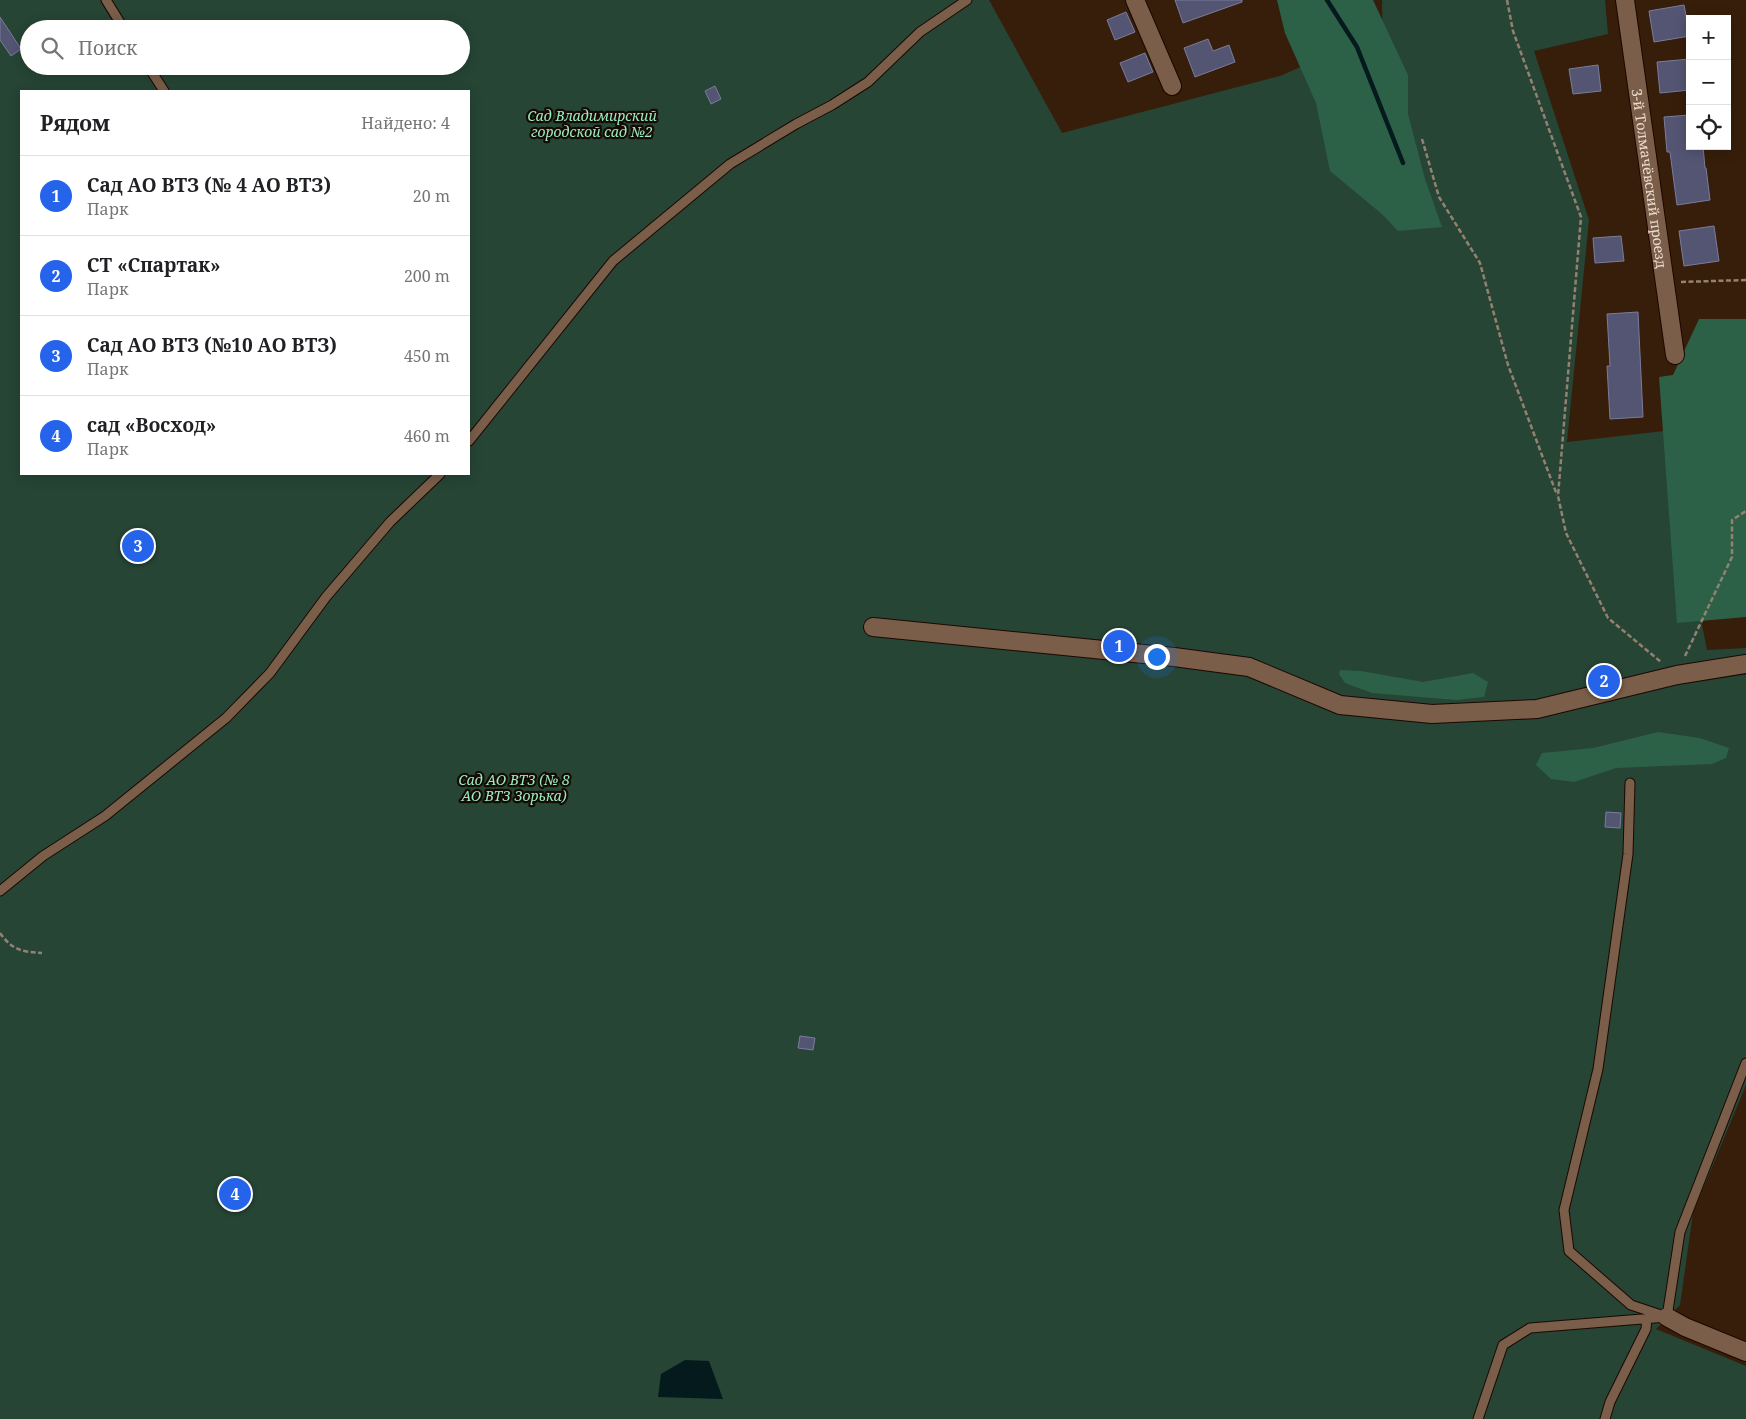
<!DOCTYPE html>
<html lang="ru">
<meta charset="utf-8">
<style>
:root{--surface:#fff;--page:#f2f2f2;--text:#202124;--muted:#757577;--line:#e0e0e0;--accent:#2563eb}
body{margin:0;font-family:"Noto Serif",serif;background:var(--page);color:var(--text)}
.controls{position:absolute;right:15px;top:15px;display:grid;overflow:hidden;border-radius:0px;box-shadow:0 2px 12px #0003}
.controls button{width:45px;height:45px;display:grid;place-items:center;padding:0;border:0;border-bottom:1px solid var(--line);background:var(--surface);color:var(--text);font:25px sans-serif}
.you{position:absolute;left:1156px;top:656px;width:18px;height:18px;margin:-12px;border:4px solid #fff;border-radius:50%;background:#1a73e8;box-shadow:0 0 0 8px #1a73e833}
.badge{display:grid;place-items:center;width:32px;height:32px;border-radius:50%;background:var(--accent);color:#fff;font-size:16px;font-weight:700}
.pin{position:absolute;translate:-50% -50%;border:2px solid #fff;box-shadow:0 1px 5px #0006}
.list{margin:0;padding:0;list-style:none}
h2{display:flex;justify-content:space-between;align-items:center;height:65px;margin:0;padding:0 20px;font-size:21px}
h2 small{font-size:16px;font-weight:400;color:var(--muted)}
.list li{display:grid;grid-template-columns:32px 1fr auto;gap:15px;align-items:center;box-sizing:border-box;height:80px;padding:0 20px;border-top:1px solid var(--line)}
.list b{display:block;font-size:19px;white-space:nowrap}
.list p{margin:0;font-size:16px;white-space:nowrap;color:var(--muted)}
.list em{font-size:16px;font-style:normal;color:var(--muted)}
.icon{flex:none;width:28px;height:28px;fill:none;stroke:currentColor;stroke-width:2;stroke-linecap:round;stroke-linejoin:round}
.map{position:relative;flex:none;width:1746px;height:1419px;overflow:hidden}
.search{position:absolute;background:var(--surface);box-shadow:0 2px 12px #0003;left:20px;top:20px;width:450px;height:55px;display:flex;align-items:center;gap:12px;box-sizing:border-box;padding:0 18px;border-radius:28px;color:var(--muted);font-size:19px}
.panel{position:absolute;background:var(--surface);box-shadow:0 2px 12px #0003;left:20px;top:90px;width:450px;height:385px;border-radius:0px}
.map>svg:first-child{display:block}
.green{fill:#264535;fill-rule:evenodd}
.forest{fill:#2c6148}
.water{fill:#041a1d}
.lines{fill:none;stroke-linecap:round;stroke-linejoin:round}
.stream{stroke:#041a1d;stroke-width:4.5}
.building{fill:#545573;stroke:#7b7c9c}
.lane-casing{stroke:#1c0700;stroke-width:11}
.street-casing{stroke:#1c0700;stroke-width:20}
.path{stroke:#948171;stroke-width:2.5;stroke-dasharray:5 2.5;stroke-linecap:butt}
.lane{stroke:#7a5e49;stroke-width:9}
.street{stroke:#7a5e49;stroke-width:18}
.labels{text-anchor:middle;dominant-baseline:central;stroke-width:4.5;stroke-linejoin:round;paint-order:stroke}
.park-label{font-size:14px;font-style:italic;fill:#99ecc1;stroke:#150b04}
.street-label{font-size:14px;fill:#ecdcd0;stroke:#150b04}
</style>
<div class="map">
<svg width="1746" height="1419" viewBox="0 0 1746 1419">
<rect width="100%" height="100%" fill="#361e0a"/>
<path class="green" d="M0,0H989L1062,133L1280,76L1335,52L1383,58L1382,0H1605L1608,34L1534,51L1589,220L1567,442L1664,431L1707,650L1746,648V1085L1693,1213L1680,1305L1656,1329L1746,1366V1419H0ZM29,29H461V66H29ZM21,91H469V474H21Z"/>
<path class="forest" d="M1277,0H1373L1408,75V114L1425,179L1442,227L1398,231L1383,215L1330,171L1316,103L1285,33Z
M1746,319V617L1677,623L1659,377L1673,375L1699,319Z
M1340,670L1361,671L1423,682L1473,673L1488,682L1484,697L1456,700L1372,693L1345,683L1339,674Z
M1658,732L1700,738L1729,748L1726,758L1712,764L1616,768L1574,782L1551,779L1536,765L1542,753L1593,748Z"/>
<path class="water" d="M685,1360L709,1361L723,1399L658,1397L661,1374Z"/>
<g class="lines">
<path class="stream" d="M1327,0L1357,47L1403,163"/>
</g>
<path class="building" d="M1175,0H1242V2L1183,23Z
M1684,5L1690,36L1654,42L1649,11Z
M1126,12L1135,32L1115,40L1107,20Z
M0,17L21,49L11,56L0,40Z
M1208,39L1213,51L1229,45L1235,62L1195,77L1184,48Z
M1145,53L1153,72L1128,82L1120,63Z
M1690,59V90L1660,93L1657,62Z
M1598,65L1601,91L1573,94L1569,69Z
M715,86L721,99L711,104L705,91Z
M1690,115V146H1703L1705,168H1706L1710,200L1677,205L1670,152H1667L1664,117Z
M1714,226L1719,261L1684,266L1679,231Z
M1621,236L1624,261L1595,263L1593,238Z
M1638,312L1643,417L1610,419L1607,366H1610L1607,314Z
M1606,812L1621,813L1620,828L1605,827Z
M800,1036L815,1038L813,1050L798,1048Z"/>
<g class="lines">
<defs>
<path id="lane" d="M106,0L124,29
M148,66L164,91
M469,441L613,261L730,164L796,124L832,105L868,82L920,32L967,0
M0,891L43,856L105,816L226,718L270,673L326,597L390,522L440,474
M1667,1317L1680,1232L1746,1063
M1478,1419L1503,1345L1530,1328L1667,1317L1631,1305L1569,1251L1564,1210L1598,1069L1628,854L1630,783
M1605,1419L1610,1402L1646,1329L1647,1319"/>
<g id="street">
<path d="M1135,0L1172,86"/>
<path id="s1" d="M1625,0L1675,355"/>
<path d="M873,627L1174,657L1249,667L1340,705L1432,714L1537,709L1677,675L1746,664"/>
<path d="M1667,1317L1685,1327L1746,1352"/>
</g>
</defs>
<use href="#lane" class="lane-casing"/>
<use href="#street" class="street-casing"/>
<path class="path" d="M1507,0L1513,31L1581,217L1558,496L1566,533L1608,618L1661,662
M1422,139L1439,197L1480,263L1508,365L1557,495
M1681,282L1746,280
M1685,656L1732,557V520L1746,511
M0,933C12,950 22,952 42,953"/>
<use href="#lane" class="lane"/>
<use href="#street" class="street"/>
</g>
<g class="labels">
<g class="park-label">
<text x="592" y="115">Сад Владимирский<tspan x="592" dy="16">городской сад №2</tspan></text>
<text x="514" y="779">Сад АО ВТЗ (№ 8<tspan x="514" dy="16">АО ВТЗ Зорька)</tspan></text>
</g>
<g class="street-label">
<text stroke="none"><textPath href="#s1" startOffset="180">3-й Толмачёвский проезд</textPath></text>
</g>
</g>
</svg>
<div class="controls">
<button>+</button>
<button>−</button>
<button><svg class="icon" aria-label="locate" viewBox="0 0 24 24"><circle cx="12" cy="12" r="6"/><path d="M12 2v4M12 18v4M2 12h4M18 12h4"/></svg></button>
</div>
<div class="you"></div>
<div class="pin badge" style="left:1119px;top:646px">1</div>
<div class="pin badge" style="left:1604px;top:681px">2</div>
<div class="pin badge" style="left:138px;top:546px">3</div>
<div class="pin badge" style="left:235px;top:1194px">4</div>
<div class="search"><svg class="icon" aria-label="search" viewBox="0 0 24 24"><circle cx="10" cy="10" r="6"/><path d="M15 15l6 6"/></svg>Поиск</div>
<section class="panel">
<h2>Рядом<small>Найдено: 4</small></h2>
<ul class="list">
<li><span class="badge">1</span><div><b>Сад АО ВТЗ (№ 4 АО ВТЗ)</b><p>Парк</p></div><em>20 m</em></li>
<li><span class="badge">2</span><div><b>СТ «Спартак»</b><p>Парк</p></div><em>200 m</em></li>
<li><span class="badge">3</span><div><b>Сад АО ВТЗ (№10 АО ВТЗ)</b><p>Парк</p></div><em>450 m</em></li>
<li><span class="badge">4</span><div><b>сад «Восход»</b><p>Парк</p></div><em>460 m</em></li>
</ul>
</section>
</div>
